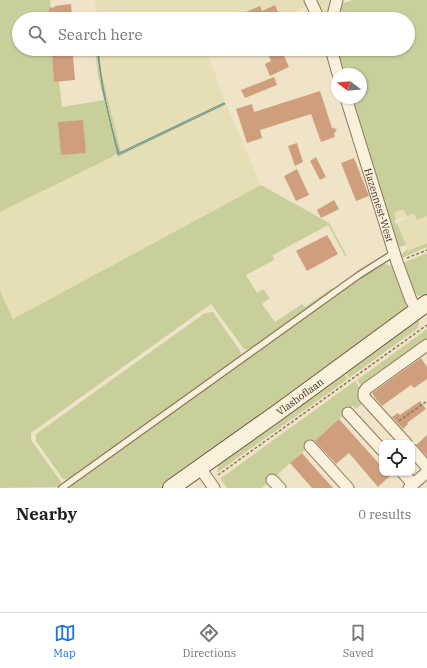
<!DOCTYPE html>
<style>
:root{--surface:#fff;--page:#f6f6f6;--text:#222;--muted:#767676;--line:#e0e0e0;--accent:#1a73e8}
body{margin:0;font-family:"IBM Plex Serif",serif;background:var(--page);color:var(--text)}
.controls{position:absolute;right:12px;bottom:12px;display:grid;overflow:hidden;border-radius:8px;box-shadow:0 1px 3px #0004}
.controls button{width:36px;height:36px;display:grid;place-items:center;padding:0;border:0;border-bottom:1px solid var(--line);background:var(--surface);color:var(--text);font:20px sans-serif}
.compass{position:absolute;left:331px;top:68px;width:36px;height:36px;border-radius:50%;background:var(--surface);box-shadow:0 1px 3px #0004;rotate:286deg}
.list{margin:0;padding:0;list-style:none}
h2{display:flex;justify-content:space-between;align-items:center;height:52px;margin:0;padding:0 16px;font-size:17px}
h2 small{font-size:13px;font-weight:400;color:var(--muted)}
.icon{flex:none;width:22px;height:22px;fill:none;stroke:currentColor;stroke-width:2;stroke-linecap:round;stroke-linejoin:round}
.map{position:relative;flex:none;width:427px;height:488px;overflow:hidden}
.search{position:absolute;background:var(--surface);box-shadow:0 1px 3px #0004;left:12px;right:12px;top:12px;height:44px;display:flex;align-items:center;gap:10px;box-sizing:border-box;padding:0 14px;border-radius:22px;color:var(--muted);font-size:15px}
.sheet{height:124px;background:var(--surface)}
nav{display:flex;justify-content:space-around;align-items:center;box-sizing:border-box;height:56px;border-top:1px solid var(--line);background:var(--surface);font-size:11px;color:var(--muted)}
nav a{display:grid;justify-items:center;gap:2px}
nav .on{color:var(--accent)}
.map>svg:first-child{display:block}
.farmland{fill:#e6deb5}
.green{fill:#c9cf9b}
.water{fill:#a9c4bc;stroke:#6f938a}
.building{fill:#cf9f7d}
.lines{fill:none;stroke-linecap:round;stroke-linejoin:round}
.lane-casing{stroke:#8d765c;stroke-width:8}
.street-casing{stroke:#8d765c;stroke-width:13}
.secondary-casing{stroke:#6f573f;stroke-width:18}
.path{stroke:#8d765c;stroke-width:1.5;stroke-dasharray:3 2;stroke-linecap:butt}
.lane{stroke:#faf1dc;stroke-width:5.5}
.street{stroke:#faf1dc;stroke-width:11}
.secondary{stroke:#faf1dc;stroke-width:16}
.labels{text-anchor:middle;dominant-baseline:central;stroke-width:3.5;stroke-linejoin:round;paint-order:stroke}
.street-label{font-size:10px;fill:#3d2e20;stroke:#f7eed8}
</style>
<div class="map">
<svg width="427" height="488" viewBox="0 0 427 488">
<rect width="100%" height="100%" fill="#f0e4c8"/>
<path class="farmland" d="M95,0H305L307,6L275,19H97Z
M315,0H332L327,18L324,19Z
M100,49H206L226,104L224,102L121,152L103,78Z
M226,104L261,185L13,319L0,291V212L117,155L115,142L119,156Z
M404,209L414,213L417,220L427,216V243L408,251L397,223L406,219L404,217L396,220L393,213Z"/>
<path class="green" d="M0,0H52L50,1L52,19H19V49H55L62,107L104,100L98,76L95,49H97L103,91L118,155L224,104V103L119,153L101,78L98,49H99L102,75L121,152L224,102L226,104L118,157L117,154L110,158L0,212Z
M352,0H427V216L417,220L414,213L407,216L403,209L394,213L396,220L394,221L396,224L397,223L406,245L399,247L395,246L346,98H361V74H343L337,49H408V19H338L342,4Z
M261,185L329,223L347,256H345L328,225L273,255L274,260L246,275L257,293L263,289L270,298L262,304L275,322L302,304L305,307L332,288L333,290L250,350L244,349L211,304L31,433V440L61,482L60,487L0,488V291L13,319Z
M427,243V247L402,258L399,257L407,249L408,251Z
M427,253V294L419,296L414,293L403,263Z
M382,263L395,267L407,304L406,309L163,488H69L360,277Z
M213,312L241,352V357L70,480L63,479L36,441V434L205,313Z
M417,319L419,322L418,328L349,378L344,371Z
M427,329V338L362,385L361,386L357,380Z
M342,372L348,379L218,472H217L219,463Z
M355,381L360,388L357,390L358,398L362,404L356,409L353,406L344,414L345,415L339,419L323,453L321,451L322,449L314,442L278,474L282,480L277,475L262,488H227L221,480V478Z"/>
<path class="water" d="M97,49H98C101,84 109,119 119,153L224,103L225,104L118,155L103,91Z"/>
<path class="building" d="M71,4L72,15L61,16L62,19H50L49,8L55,7V6Z
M275,5L278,12L263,19L260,15L249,19L246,12L260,6L262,11Z
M74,49H92V55L73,56L75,80L54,82L52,51Z
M266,49H281L289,67L270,76L265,64L271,61Z
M274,77L277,85L245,98L241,90Z
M320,91L332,128L337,129L334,134L335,137L321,142L311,114L260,130L262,138L247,143L236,109L252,104L254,112Z
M83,120L86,153L61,155L58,122Z
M297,143L303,162L295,166L288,146Z
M316,157L326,177L320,180L310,161Z
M354,158L369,196L356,201L341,163Z
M297,169L309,195L296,201L284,176Z
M334,200L339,209L321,218L317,210Z
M327,235L338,254L307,271L296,251Z
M421,358L427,367V379L414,388L411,385L382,406L376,399L372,393Z
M420,401L426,409L407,423L408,424L403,429L392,417L398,413L400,415Z
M339,419L382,467V473H387L390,476L378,487L349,453L336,464L315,441Z
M427,435V456L416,445Z
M302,453L314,467L333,488H312L290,463Z"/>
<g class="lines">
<defs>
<path id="lane" d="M62,488L359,275L394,253"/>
<g id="street">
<path d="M310,0L319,19"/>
<path d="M332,19L337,0"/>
<path d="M331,49L338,74"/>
<path id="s1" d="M346,98L397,262L411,300L417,310"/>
<path d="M348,413L382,450"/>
<path d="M406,443L364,397V392L367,388L427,345"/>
<path d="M310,446L348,488"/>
<path d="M412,450L427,467"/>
<path d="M200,468L214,488"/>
<path d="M403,473L413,484"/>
<path d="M272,480L280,488"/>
<path d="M409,488L427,472"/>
</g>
<g id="secondary">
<path id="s2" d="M171,488L277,413L427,303"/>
</g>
</defs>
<use href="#lane" class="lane-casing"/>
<use href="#street" class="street-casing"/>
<use href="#secondary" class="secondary-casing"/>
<path class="path" d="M407,258L427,250
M399,421L427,401
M218,475L427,325"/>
<use href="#lane" class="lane"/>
<use href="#street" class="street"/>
<use href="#secondary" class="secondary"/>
</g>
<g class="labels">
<g class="street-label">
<text stroke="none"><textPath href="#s1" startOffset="112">Hazennest-West</textPath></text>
<text stroke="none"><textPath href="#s2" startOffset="158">Vlashoflaan</textPath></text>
</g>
</g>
</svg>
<div class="controls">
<button><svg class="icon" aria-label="locate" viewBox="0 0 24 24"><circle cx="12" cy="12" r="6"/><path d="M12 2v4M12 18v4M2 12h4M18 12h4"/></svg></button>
</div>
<svg class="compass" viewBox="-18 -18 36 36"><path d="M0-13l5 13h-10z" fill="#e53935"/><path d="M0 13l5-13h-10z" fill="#767676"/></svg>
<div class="search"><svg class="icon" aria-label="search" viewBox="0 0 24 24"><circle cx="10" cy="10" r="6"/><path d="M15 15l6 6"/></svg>Search here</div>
</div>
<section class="sheet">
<h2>Nearby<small>0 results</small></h2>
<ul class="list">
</ul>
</section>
<nav>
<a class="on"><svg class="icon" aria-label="map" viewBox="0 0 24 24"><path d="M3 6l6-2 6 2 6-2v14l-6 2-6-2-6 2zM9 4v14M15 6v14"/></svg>Map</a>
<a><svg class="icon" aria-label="directions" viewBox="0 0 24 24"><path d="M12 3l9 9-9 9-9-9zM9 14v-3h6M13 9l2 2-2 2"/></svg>Directions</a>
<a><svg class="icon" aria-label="saved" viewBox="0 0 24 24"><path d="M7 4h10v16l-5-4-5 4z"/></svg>Saved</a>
</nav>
